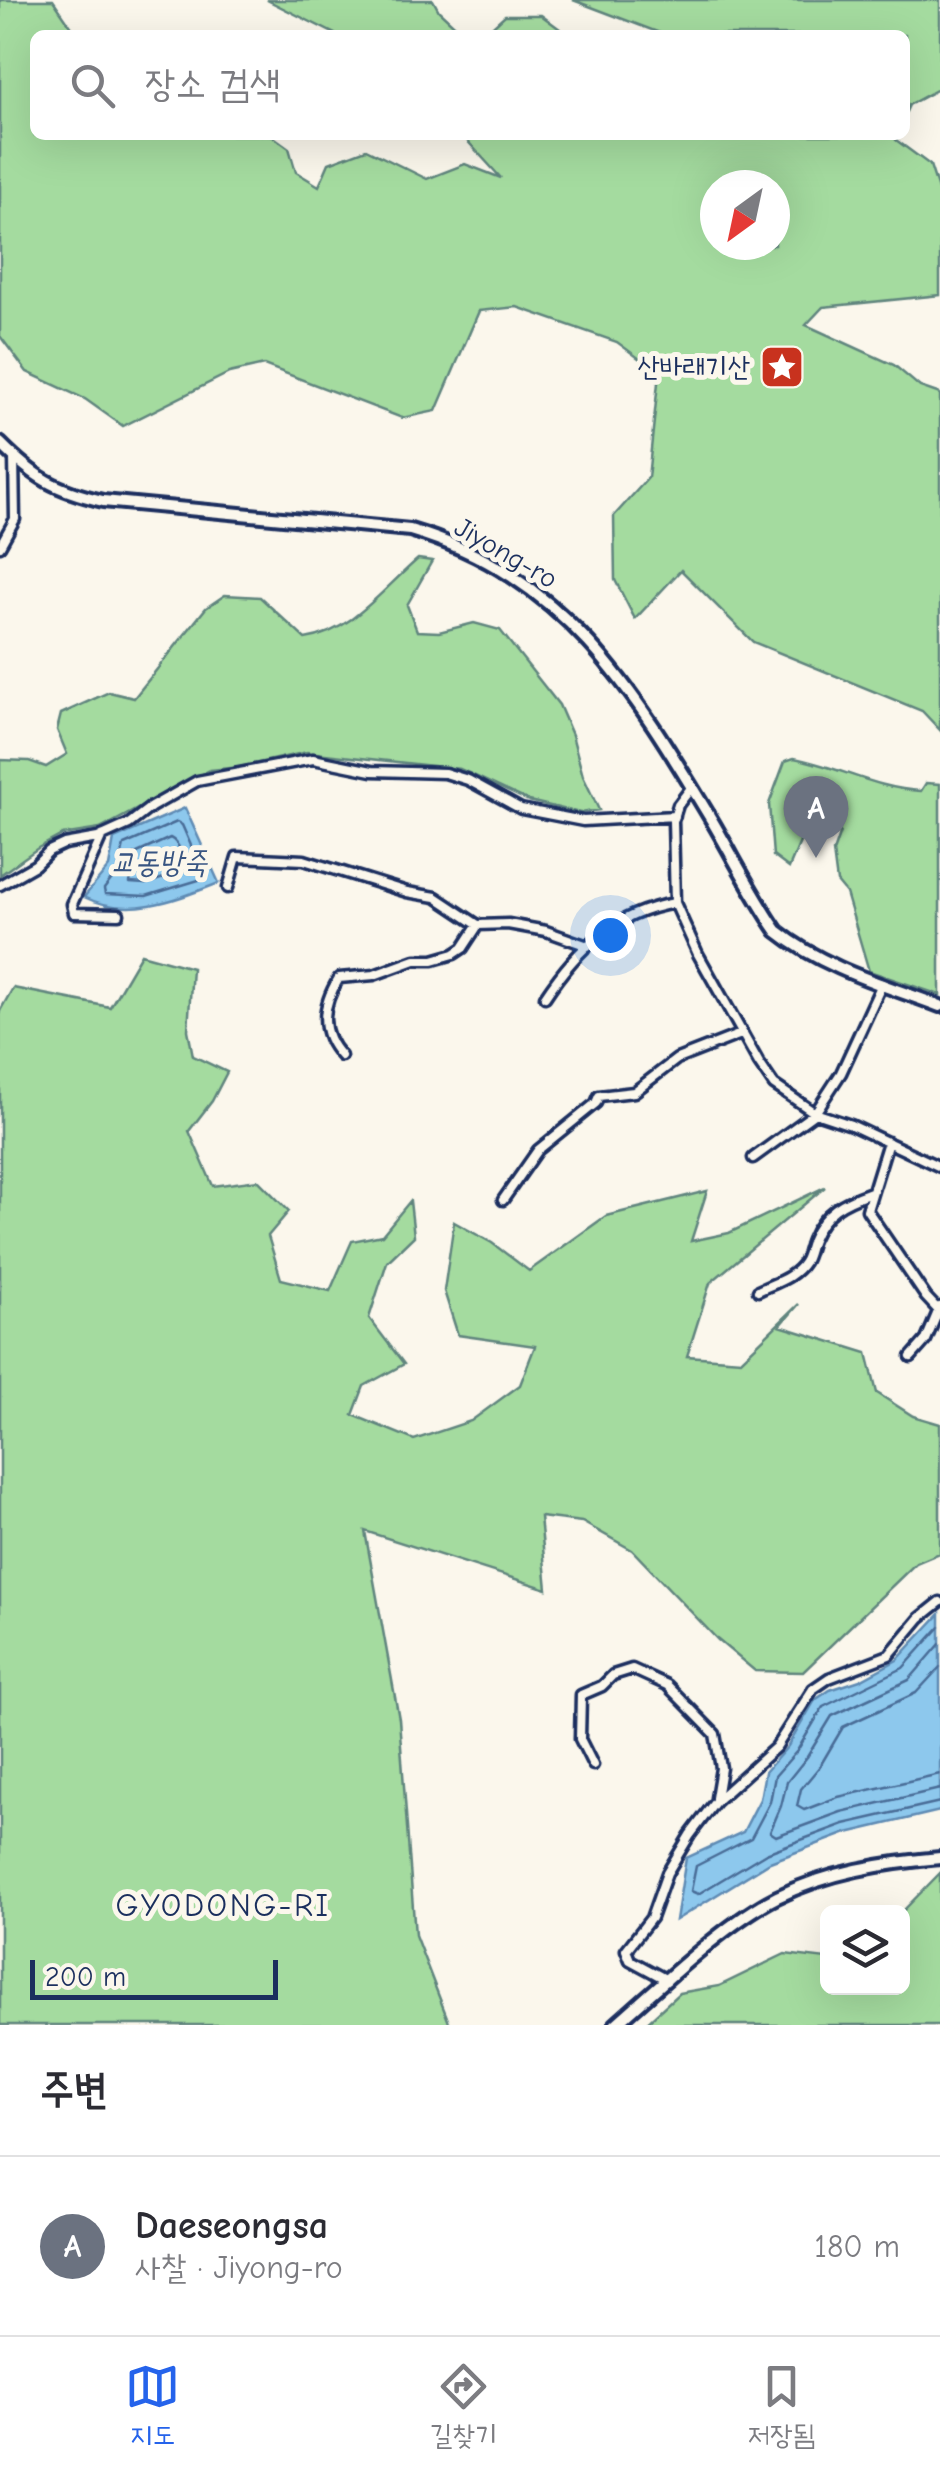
<!DOCTYPE html>
<html lang="ko">
<meta charset="utf-8">
<style>
:root{--surface:#fff;--page:#f7f7f7;--text:#2b2b33;--muted:#7c7c81;--line:#e1e1e2;--accent:#2563eb}
body{margin:0;font-family:"Comic Neue","Poor Story",sans-serif;background:var(--page);color:var(--text)}
.controls{position:absolute;right:30px;bottom:30px;display:grid;overflow:hidden;border-radius:15px;box-shadow:0 10px 40px #0002}
.controls button{width:90px;height:90px;display:grid;place-items:center;padding:0;border:0;border-bottom:2px solid var(--line);background:var(--surface);color:var(--text);font:50px sans-serif}
.compass{position:absolute;left:700px;top:170px;width:90px;height:90px;border-radius:50%;background:var(--surface);box-shadow:0 10px 40px #0002;rotate:213deg}
.scale{position:absolute;left:30px;bottom:25px;width:248px;box-sizing:border-box;padding-left:10px;border:5px solid #1b2f5e;border-top:0;font-size:28px;line-height:35px;white-space:nowrap;color:#1b2f5e;-webkit-text-stroke:8px #fbf7ec;paint-order:stroke}
.you{position:absolute;left:610px;top:935px;width:35px;height:35px;margin:-25px;border:8px solid #fff;border-radius:50%;background:#1a73e8;box-shadow:0 0 0 15px #1a73e833}
.badge{display:grid;place-items:center;width:65px;height:65px;border-radius:50%;background:var(--accent);color:#fff;font-size:32px;font-weight:700}
.pin{position:absolute;translate:-50% -82px;filter:drop-shadow(0 2px 5px #0008)}
.pin::after{content:'';position:absolute;top:52px;width:35px;height:30px;background:inherit;clip-path:polygon(0 0,100% 0,50% 100%)}
.list{margin:0;padding:0;list-style:none}
h2{display:flex;justify-content:space-between;align-items:center;height:130px;margin:0;padding:0 40px;font-size:42px}
h2 small{font-size:32px;font-weight:400;color:var(--muted)}
.list li{display:grid;grid-template-columns:65px 1fr auto;gap:30px;align-items:center;box-sizing:border-box;height:180px;padding:0 40px;border-top:2px solid var(--line)}
.list b{display:block;font-size:38px;white-space:nowrap}
.list p{margin:0;font-size:32px;white-space:nowrap;color:var(--muted)}
.list em{font-size:32px;font-style:normal;color:var(--muted)}
.icon{flex:none;width:55px;height:55px;fill:none;stroke:currentColor;stroke-width:2;stroke-linecap:round;stroke-linejoin:round}
.map{position:relative;flex:none;width:940px;height:2025px;overflow:hidden}
.search{position:absolute;background:var(--surface);box-shadow:0 10px 40px #0002;left:30px;right:30px;top:30px;height:110px;display:flex;align-items:center;gap:25px;box-sizing:border-box;padding:0 35px;border-radius:15px;color:var(--muted);font-size:38px}
.sheet{height:310px;background:var(--surface)}
nav{display:flex;justify-content:space-around;align-items:center;box-sizing:border-box;height:140px;border-top:2px solid var(--line);background:var(--surface);font-size:28px;color:var(--muted)}
nav a{display:grid;justify-items:center;gap:5px}
nav .on{color:var(--accent)}
.map>svg:first-child{display:block}
.green{fill:#a4db9f;stroke:#60857e;stroke-width:2.5;fill-rule:evenodd}
.water{fill:#8dc8ed;stroke:#5f8bb4;stroke-width:2.5}
.lines{fill:none;stroke-linecap:round;stroke-linejoin:round}
.shore{stroke:#496c97;stroke-width:2.5}
.minor-casing{stroke:#1b2f5e;stroke-width:15}
.tertiary-casing{stroke:#1b2f5e;stroke-width:18}
.minor{stroke:#fbf7ec;stroke-width:8}
.tertiary{stroke:#fbf7ec;stroke-width:10}
.labels{text-anchor:middle;dominant-baseline:central;stroke-width:10;stroke-linejoin:round;paint-order:stroke}
.poi-label{font-size:28px;fill:#1b2f5e;stroke:#fbf7ec;text-anchor:end}
.street-label{font-size:28px;fill:#1b2f5e;stroke:#fbf7ec}
.water-label{font-size:30px;font-style:italic;fill:#385582;stroke:#fbf7ec}
.quarter-label{font-size:32px;letter-spacing:2.5px;fill:#1b2f5e;stroke:#fbf7ec}
</style>
<div class="map">
<svg width="940" height="2025" viewBox="0 0 940 2025">
<rect width="100%" height="100%" fill="#fbf7ec"/>
<filter id="ink" filterUnits="userSpaceOnUse"><feTurbulence type="fractalNoise" baseFrequency=".01" numOctaves="2"/><feDisplacementMap in="SourceGraphic" scale="20" xChannelSelector="R" yChannelSelector="G"/><feConvolveMatrix kernelMatrix="1 2 1 2 8 2 1 2 1" color-interpolation-filters="sRGB"/></filter>
<g filter="url(#ink)">
<path class="green" d="M0,0H53L77,35H35V135H271L289,148L296,172L319,186L329,163L366,149L427,179L465,164L501,178L462,135H897L896,140L930,165L940,196V295L823,307L806,325L894,365L920,387L940,394V730L922,711L753,642L681,570L635,619L615,580L614,516L648,478L659,373L617,342L517,307L479,311L436,411L402,418L264,365L229,373L123,426L85,399L27,372L0,336ZM715,185H775V245H715Z
M267,0H433L439,11L465,35H337Z
M573,0H940V88L909,105L905,114V35H665Z
M505,15H541L568,35H483Z
M418,559L432,561L407,605L417,631L439,632L474,623L500,630L559,705L572,735L583,776L599,810L580,813L529,801L460,769L307,752L240,767L210,770L100,829L62,835L38,848L0,875V760L29,761L46,767L67,754L57,730L61,714L109,692L134,698L206,608L225,595L260,597L305,639C352,632 384,588 418,559Z
M794,758C837,766 876,789 921,791L926,783L940,784V995L869,971L846,893L837,882L833,852L840,832L833,818L823,811L811,816L789,868L773,856L769,804L785,761Z
M141,954L192,968L188,1030L193,1056L227,1072L212,1101L189,1131L213,1186L258,1180L289,1211L268,1236L281,1279L330,1291L352,1241L382,1235L410,1201L414,1236L387,1262L369,1318L404,1364L364,1386L353,1415L414,1440L471,1421L520,1385L535,1346L458,1335L444,1291L454,1222L492,1243L529,1271L606,1216L707,1191L691,1241L729,1233L825,1187L710,1283L687,1356L741,1360L799,1304L780,1326L867,1353L877,1393L913,1416L940,1424V1553L916,1563L803,1672L755,1671L718,1640L632,1550L582,1522L540,1517L547,1589L365,1531L399,1719L415,1935L450,2025H0V1011L13,988L110,1007Z
M940,1873V2025H644L679,1993L719,1986L785,1954L827,1959L828,1988H902V1912Z"/>
<path class="water" d="M185,808L219,883C175,900 129,919 84,897L109,867L114,839Z
M940,1614V1811L847,1833L770,1862L676,1920L686,1858L743,1832L760,1799L765,1772L788,1746L815,1700L830,1690L860,1680L897,1660Z"/>
<g class="lines">
<path class="shore" d="M177,822L182,825L203,873L202,879L146,896L105,894L104,889L118,871L124,845Z
M170,838C179,842 187,862 186,871L145,884L130,883L135,854Z
M940,1627L903,1668L823,1707L797,1751L775,1776L770,1802L751,1838L696,1866L691,1891L698,1894L766,1853L844,1824L940,1802
M940,1644L909,1680L832,1716L807,1757L787,1782L781,1806L770,1832L776,1836L841,1812L940,1789
M940,1667L916,1693L843,1727L820,1766L801,1789L797,1806L804,1810L838,1797L940,1774"/>
<defs>
<path id="minor" d="M0,546L15,519L14,457
M691,788L678,805L673,821L675,903L698,954L759,1063L774,1085L815,1113L851,1125L940,1167
M102,836L72,904L74,913L119,914
M0,885L35,865L49,851L64,844L98,838L129,824L151,807L197,781L313,759L372,771L445,773L468,780L521,809L583,821L675,816
M228,888L237,857L304,860L407,892L436,897L478,925L508,924L546,931L588,946
M545,997C578,947 615,913 675,903
M341,1056C318,1031 322,1005 339,978L374,975L415,960H433L454,954L463,948L478,925
M888,1142L867,1210L926,1297L940,1312
M753,1158L815,1113L841,1073L882,984
M503,1200L538,1150L596,1103L599,1096L634,1092L677,1059L741,1034
M758,1291C774,1283 794,1278 804,1262C808,1256 809,1247 812,1240C824,1211 843,1202 871,1192
M911,1357L926,1340L940,1307
M593,1765L580,1739L581,1695L602,1686L613,1675L632,1669L667,1685L715,1734L721,1768L716,1798
M667,1980L630,1960L626,1950L651,1918L667,1873L690,1835L715,1802L776,1747L813,1689L829,1678L889,1655L920,1618L940,1602"/>
<path id="tertiary" d="M0,443C35,478 55,490 103,501L410,530C564,575 633,689 711,819C733,856 752,895 777,931C823,968 884,985 940,1006
M615,2025C661,1985 725,1923 777,1897C828,1872 884,1863 940,1858"/>
</defs>
<use href="#minor" class="minor-casing"/>
<use href="#tertiary" class="tertiary-casing"/>
<use href="#minor" class="minor"/>
<use href="#tertiary" class="tertiary"/>
</g>
</g>
<defs>
<symbol id="sight-square" viewBox="-11 -11 22 22"><rect x="-9" y="-9" width="18" height="18" rx="4" fill="#c8321e" stroke="#fbf7ec"/><path d="M0-6L1.8-2.2L6-1.7L2.9 1.2L3.7 5.4L0 3.3L-3.7 5.4L-2.9 1.2L-6-1.7L-1.8-2.2Z" fill="#fff"/></symbol>
</defs>
<g fill-rule="evenodd">
<use href="#sight-square" x="757" y="342" width="50" height="50"/>
</g>
<g class="labels">
<g class="poi-label">
<text x="750" y="367">산바래기산</text>
</g>
<g class="street-label">
<text transform="translate(506 553) rotate(30)">Jiyong-ro</text>
</g>
<g class="water-label">
<text x="159" y="862">교동방죽</text>
</g>
<g class="quarter-label">
<text x="223" y="1905">GYODONG-RI</text>
</g>
</g>
</svg>
<div class="controls">
<button><svg class="icon" aria-label="layers" viewBox="0 0 24 24"><path d="M12 4l9 5-9 5-9-5zM3 14l9 5 9-5"/></svg></button>
</div>
<svg class="compass" viewBox="-18 -18 36 36"><path d="M0-13l5 13h-10z" fill="#e53935"/><path d="M0 13l5-13h-10z" fill="#7c7c81"/></svg>
<div class="scale">200 m</div>
<div class="you"></div>
<div class="pin badge" style="left:816px;top:858px;background:#6b7280">A</div>
<div class="search"><svg class="icon" aria-label="search" viewBox="0 0 24 24"><circle cx="10" cy="10" r="6"/><path d="M15 15l6 6"/></svg>장소 검색</div>
</div>
<section class="sheet">
<h2>주변<small></small></h2>
<ul class="list">
<li><span class="badge" style="background:#6b7280">A</span><div><b>Daeseongsa</b><p>사찰 · Jiyong-ro</p></div><em>180 m</em></li>
</ul>
</section>
<nav>
<a class="on"><svg class="icon" aria-label="map" viewBox="0 0 24 24"><path d="M3 6l6-2 6 2 6-2v14l-6 2-6-2-6 2zM9 4v14M15 6v14"/></svg>지도</a>
<a><svg class="icon" aria-label="directions" viewBox="0 0 24 24"><path d="M12 3l9 9-9 9-9-9zM9 14v-3h6M13 9l2 2-2 2"/></svg>길찾기</a>
<a><svg class="icon" aria-label="saved" viewBox="0 0 24 24"><path d="M7 4h10v16l-5-4-5 4z"/></svg>저장됨</a>
</nav>
